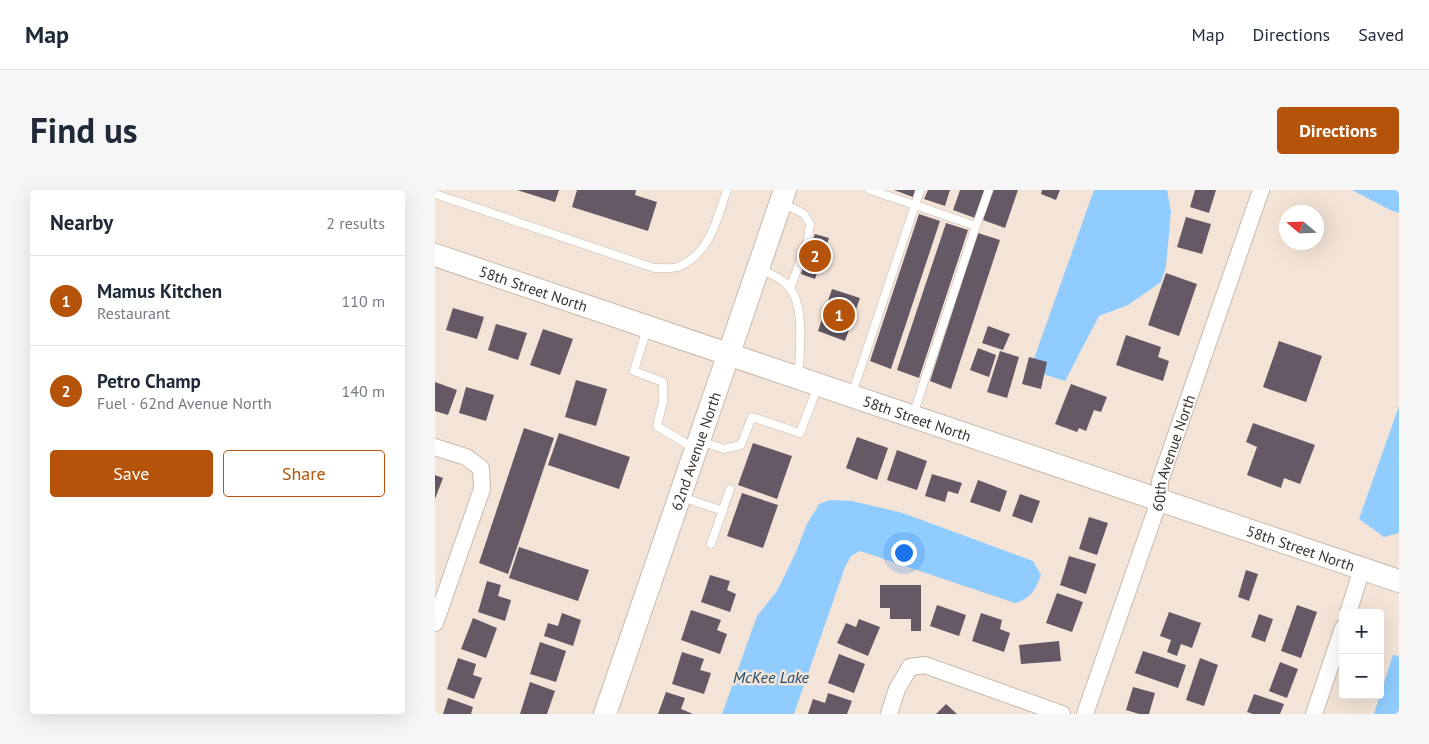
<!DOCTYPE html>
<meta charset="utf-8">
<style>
:root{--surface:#fff;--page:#f6f6f7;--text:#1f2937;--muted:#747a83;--line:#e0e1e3;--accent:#b45309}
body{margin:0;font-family:"PT Sans",sans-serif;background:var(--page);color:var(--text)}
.controls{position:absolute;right:15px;bottom:15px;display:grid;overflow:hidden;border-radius:5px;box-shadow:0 5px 20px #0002}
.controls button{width:45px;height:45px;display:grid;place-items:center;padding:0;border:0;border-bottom:1px solid var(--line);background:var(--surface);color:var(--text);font:25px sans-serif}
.compass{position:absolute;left:844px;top:15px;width:45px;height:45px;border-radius:50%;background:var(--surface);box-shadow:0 5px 20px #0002;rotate:289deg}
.you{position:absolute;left:468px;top:362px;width:18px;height:18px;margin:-12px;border:4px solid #fff;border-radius:50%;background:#1a73e8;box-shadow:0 0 0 8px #1a73e833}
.badge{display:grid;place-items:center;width:32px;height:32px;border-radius:50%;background:var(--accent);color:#fff;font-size:16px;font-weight:700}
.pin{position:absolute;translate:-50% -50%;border:2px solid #fff;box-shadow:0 1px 5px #0006}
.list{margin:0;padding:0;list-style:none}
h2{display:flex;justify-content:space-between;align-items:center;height:65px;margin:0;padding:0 20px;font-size:21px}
h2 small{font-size:16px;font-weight:400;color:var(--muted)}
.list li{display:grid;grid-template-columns:32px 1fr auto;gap:15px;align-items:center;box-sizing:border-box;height:90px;padding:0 20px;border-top:1px solid var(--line)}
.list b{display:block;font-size:19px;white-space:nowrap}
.list p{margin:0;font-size:16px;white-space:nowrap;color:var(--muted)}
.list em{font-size:16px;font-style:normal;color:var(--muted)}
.actions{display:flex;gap:10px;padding:15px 20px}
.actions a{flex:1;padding:11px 0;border:1px solid var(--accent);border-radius:5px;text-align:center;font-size:18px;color:var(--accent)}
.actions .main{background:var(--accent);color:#fff}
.map{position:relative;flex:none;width:964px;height:524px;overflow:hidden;border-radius:5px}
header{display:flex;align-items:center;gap:30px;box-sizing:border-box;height:70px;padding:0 25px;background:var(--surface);border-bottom:1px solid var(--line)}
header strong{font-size:24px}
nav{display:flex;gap:28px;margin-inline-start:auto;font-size:18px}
.intro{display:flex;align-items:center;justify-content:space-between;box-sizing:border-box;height:120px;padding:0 30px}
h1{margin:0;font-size:35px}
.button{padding:12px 22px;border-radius:5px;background:var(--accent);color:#fff;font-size:18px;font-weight:700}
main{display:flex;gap:30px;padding:0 30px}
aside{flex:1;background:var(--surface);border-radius:5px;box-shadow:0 5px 20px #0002}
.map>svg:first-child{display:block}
.water{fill:#90ccfe}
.building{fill:#645965}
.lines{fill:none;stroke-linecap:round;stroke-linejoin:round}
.lane-casing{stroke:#c8baad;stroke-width:9}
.street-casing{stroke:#c8baad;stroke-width:18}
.secondary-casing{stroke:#c8baad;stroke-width:24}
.lane{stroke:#fff;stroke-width:8}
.street{stroke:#fff;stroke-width:16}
.secondary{stroke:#fff;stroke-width:22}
.labels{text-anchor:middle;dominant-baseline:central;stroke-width:5;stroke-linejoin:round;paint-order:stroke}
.street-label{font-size:15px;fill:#39332e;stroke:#f3e4d7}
.water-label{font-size:16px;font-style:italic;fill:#1d496b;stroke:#f3e4d7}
</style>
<header>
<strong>Map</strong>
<nav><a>Map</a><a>Directions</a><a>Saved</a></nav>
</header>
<div class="intro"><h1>Find us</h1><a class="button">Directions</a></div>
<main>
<aside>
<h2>Nearby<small>2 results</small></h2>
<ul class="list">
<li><span class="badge">1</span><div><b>Mamus Kitchen</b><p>Restaurant</p></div><em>110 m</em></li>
<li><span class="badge">2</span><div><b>Petro Champ</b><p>Fuel · 62nd Avenue North</p></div><em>140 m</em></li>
</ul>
<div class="actions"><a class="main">Save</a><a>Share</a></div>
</aside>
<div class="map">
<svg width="964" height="524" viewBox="0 0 964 524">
<rect width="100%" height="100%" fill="#f3e4d7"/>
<path class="water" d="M659,0H732L736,22L731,76L726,92L693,115L664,126L630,191L595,180Z
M917,0H964V23L955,20Z
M964,216V343L949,347L924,329Z
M395,310L417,311L468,323L598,371L606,385C600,400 597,408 580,413L425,361L416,366L410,377L359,524H287L322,426L342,401L361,362L371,336L384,314Z
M958,465L964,466V524H939Z"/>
<path class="building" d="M82,0H124L120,12Z
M142,0H201L200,5L222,12L213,41L137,17Z
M459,0H480L478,7Z
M493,0H515L510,16L489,9Z
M525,0H549L540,28L518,20Z
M558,0H583L570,38L548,30Z
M607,0H625L621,10L606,4Z
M760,0H781L774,23L755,17Z
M484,24L505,31L456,179L435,171Z
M751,27L776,34L767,64L742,57Z
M511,33L533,40L484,188L462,180Z
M543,43L565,50L516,199L495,191Z
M380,44L394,48L380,89L366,84Z
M731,83L762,94L744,146L713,135Z
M397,99L425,108L410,151L383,141Z
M18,118L49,127L42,149L11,140Z
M61,134L92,143L83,170L53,160Z
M553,136L575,144L568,160L547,153Z
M108,139L138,149L125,185L95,175Z
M691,145L726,157L723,167L734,171L728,191L681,175Z
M844,151L887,166L871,212L828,197Z
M543,158L561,165L554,187L535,180Z
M565,161L584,167L572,208L552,202Z
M594,167L612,172L606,199L587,194Z
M141,190L172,199L161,236L130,227Z
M0,192L22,200L13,225L0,221Z
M636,194L672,207L666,222L659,220L651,241L644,238L642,242L620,234Z
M31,197L59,205L51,231L24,223Z
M818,233L880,255L865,294L849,288L846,298L812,285L822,257L811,252Z
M89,238L119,248L73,384L44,373Z
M124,243L195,267L184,299L113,275Z
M422,247L453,258L442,290L411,278Z
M318,253L357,266L342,309L303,295Z
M462,260L492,271L482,300L452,290Z
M497,284L527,293L523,304L513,301L510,312L490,306Z
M0,285L8,288L0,309Z
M543,290L572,301L565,322L535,312Z
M307,303L343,315L328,358L292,346Z
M585,304L605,311L597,333L577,326Z
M654,327L673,333L662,365L644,359Z
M84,357L154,380L143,411L74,388Z
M634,366L661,374L651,404L625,395Z
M811,380L823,384L814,411L803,407Z
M275,385L295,391L292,400L301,404L295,422L266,412Z
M52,391L66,395L63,406L76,410L70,431L43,422Z
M445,395H486V441H476V429H455V418H445Z
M622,403L648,412L637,442L611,433Z
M502,415L531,425L524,446L495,436Z
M862,415L882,422L866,468L846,461Z
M256,420L286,430L282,440L292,444L285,464L246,450Z
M734,422L766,433L757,458L746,454L742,466L732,462L736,450L725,446Z
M127,423L146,430L138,456L109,446L113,433L123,436Z
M546,423L567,430L565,439L575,443L569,462L537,451Z
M824,424L838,429L830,452L816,447Z
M38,428L62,438L51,468L26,459Z
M424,429L445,437L433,466L402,453L411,433L421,437Z
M624,451L626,471L586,474L584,455Z
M105,452L131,461L121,492L95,484Z
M708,461L751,475L743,498L700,483Z
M247,462L269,469L265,480L276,483L269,504L237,494Z
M404,464L430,474L419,503L393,493Z
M23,468L41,474L38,485L47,488L39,509L12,499Z
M765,468L783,475L769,516L751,510Z
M845,472L863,479L852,508L834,501Z
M95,492L120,501L112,524H85Z
M698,497L720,503L714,524H704L691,520Z
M231,502L250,508L246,519L258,524H223Z
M393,503L417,511L412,524H373L378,509L390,513Z
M819,504L849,514L845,524H818L812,522Z
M13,508L38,517L36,524H8Z
M511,514L522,524H501Z"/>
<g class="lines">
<defs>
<path id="lane" d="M435,0L480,15L485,0
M0,4L219,78C226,78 236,79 243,77C275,64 282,29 292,0
M348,13L369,24L375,34L373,49L355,99
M541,36L554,0
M325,79C333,83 342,86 349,92C372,109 364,160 364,186
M212,138L199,181L228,192V212L222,236L260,259
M417,204L480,15L541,36L478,225
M265,251L289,259L306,255L317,227L365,243L383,196
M247,307L288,321
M276,354L295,299"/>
<g id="street">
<path d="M0,257L31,267L46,278L47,299L0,433"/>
<path d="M913,423L927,379"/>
<path d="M454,524L462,499L475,477L490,475L627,524"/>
<path id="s1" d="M650,524L724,311L725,291L826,0"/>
<path d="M879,524L908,438"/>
</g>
<g id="secondary">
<path id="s2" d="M0,65L964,391"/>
<path id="s3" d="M170,524L350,0"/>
</g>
</defs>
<use href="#lane" class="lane-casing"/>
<use href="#street" class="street-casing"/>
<use href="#secondary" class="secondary-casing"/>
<use href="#lane" class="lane"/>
<use href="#street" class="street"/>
<use href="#secondary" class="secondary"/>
</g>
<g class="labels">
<g class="street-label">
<text stroke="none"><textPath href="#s2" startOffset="104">58th Street North</textPath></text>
<text stroke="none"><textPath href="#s2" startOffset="509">58th Street North</textPath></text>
<text stroke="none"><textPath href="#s3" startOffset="278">62nd Avenue North</textPath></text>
<text stroke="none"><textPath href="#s1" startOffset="276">60th Avenue North</textPath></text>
<text stroke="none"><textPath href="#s2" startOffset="914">58th Street North</textPath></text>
</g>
<g class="water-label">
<text x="336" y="487">McKee Lake</text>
</g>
</g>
</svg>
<div class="controls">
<button>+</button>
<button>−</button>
</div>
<svg class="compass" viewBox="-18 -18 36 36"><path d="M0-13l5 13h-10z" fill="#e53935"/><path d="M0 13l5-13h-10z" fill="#747a83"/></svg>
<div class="you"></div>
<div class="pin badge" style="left:404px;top:125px">1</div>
<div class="pin badge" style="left:380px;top:66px">2</div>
</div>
</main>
